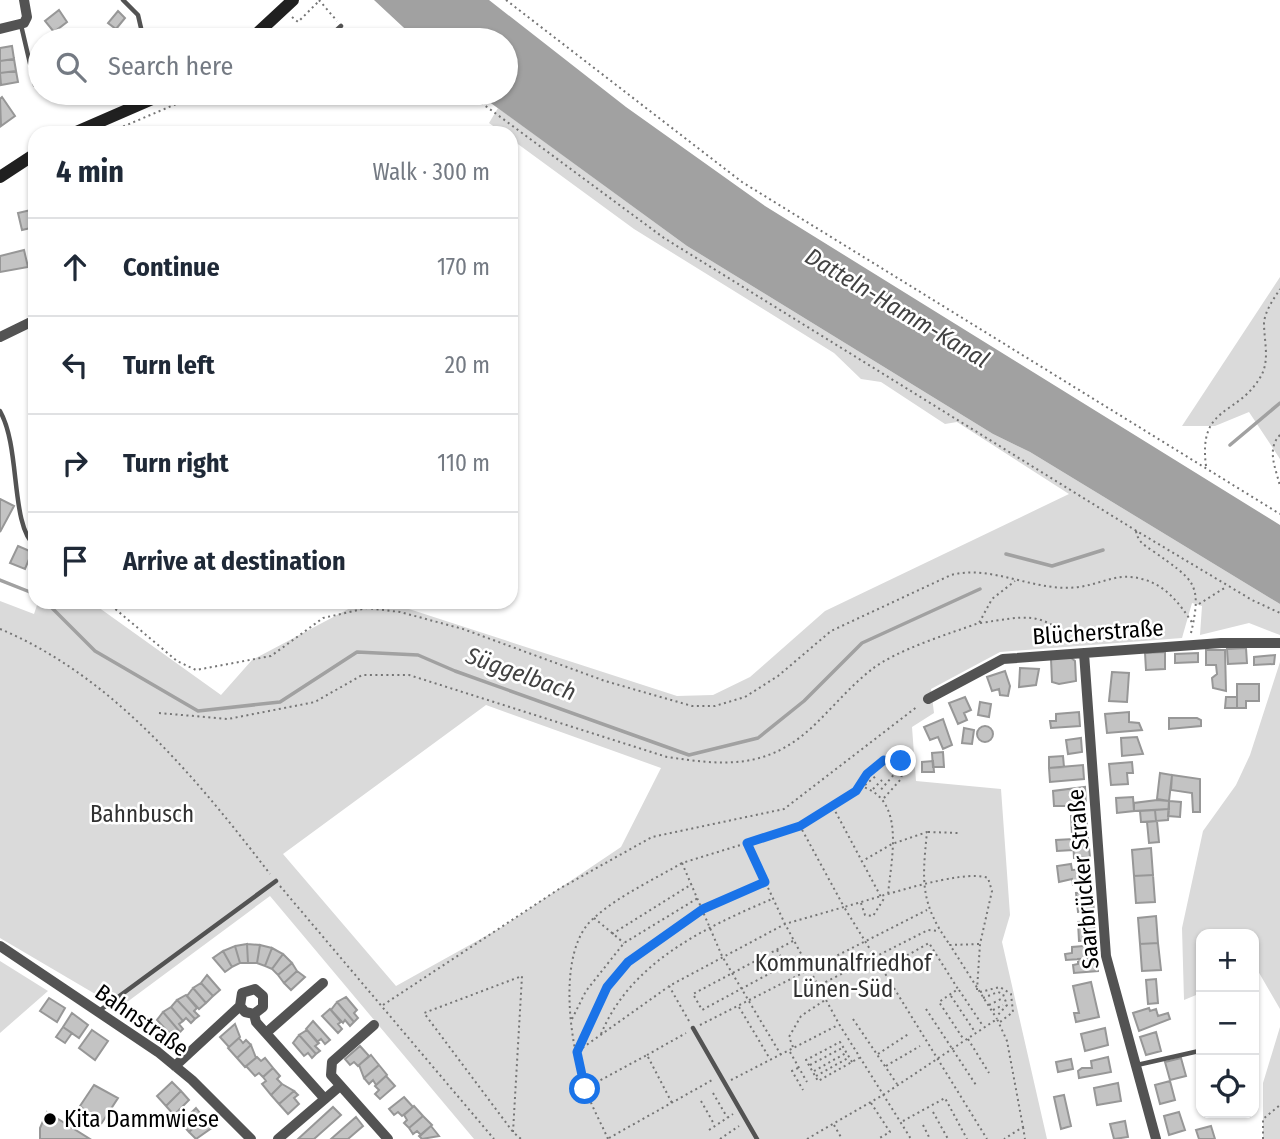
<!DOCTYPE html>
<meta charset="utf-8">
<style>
:root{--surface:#fff;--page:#f6f6f7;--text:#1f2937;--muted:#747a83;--line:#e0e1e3}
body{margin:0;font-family:"Fira Sans Condensed",sans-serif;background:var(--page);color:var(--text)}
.controls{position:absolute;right:21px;bottom:21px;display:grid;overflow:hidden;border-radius:14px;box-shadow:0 2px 5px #0004}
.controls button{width:63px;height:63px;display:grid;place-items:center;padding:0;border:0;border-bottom:2px solid var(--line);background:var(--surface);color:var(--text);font:35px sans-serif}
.stop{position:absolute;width:21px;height:21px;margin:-16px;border:5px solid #1a73e8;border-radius:50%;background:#fff}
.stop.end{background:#1a73e8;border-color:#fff;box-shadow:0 2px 7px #0008}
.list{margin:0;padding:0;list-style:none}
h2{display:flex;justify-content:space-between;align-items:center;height:91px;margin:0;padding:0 28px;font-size:30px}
h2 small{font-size:23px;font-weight:400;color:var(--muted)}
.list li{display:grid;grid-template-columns:46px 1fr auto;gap:21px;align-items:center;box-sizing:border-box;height:98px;padding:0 28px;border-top:2px solid var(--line)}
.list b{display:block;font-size:26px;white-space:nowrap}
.list em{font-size:23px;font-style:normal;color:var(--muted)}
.icon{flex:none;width:38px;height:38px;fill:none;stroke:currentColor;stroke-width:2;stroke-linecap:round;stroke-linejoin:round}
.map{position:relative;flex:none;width:1280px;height:1139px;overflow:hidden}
.search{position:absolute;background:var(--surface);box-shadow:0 2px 5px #0004;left:28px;top:28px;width:490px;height:77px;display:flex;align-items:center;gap:18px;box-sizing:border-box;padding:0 24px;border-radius:38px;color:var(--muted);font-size:26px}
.panel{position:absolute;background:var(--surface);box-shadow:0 2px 5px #0004;left:28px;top:126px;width:490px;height:483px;border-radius:21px}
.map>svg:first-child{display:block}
.green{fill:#dadada;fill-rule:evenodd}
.water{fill:#a1a1a1}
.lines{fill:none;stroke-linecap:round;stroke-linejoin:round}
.stream{stroke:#a1a1a1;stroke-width:3.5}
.building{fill:#c3c3c3;stroke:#979797;stroke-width:2}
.path{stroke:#757575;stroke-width:2;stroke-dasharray:2 3.5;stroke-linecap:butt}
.lane{stroke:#535353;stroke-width:4.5}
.street{stroke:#535353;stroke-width:10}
.secondary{stroke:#202020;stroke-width:12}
.route{stroke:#1a73e8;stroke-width:9}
.poi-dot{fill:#000;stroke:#fff;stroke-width:2.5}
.labels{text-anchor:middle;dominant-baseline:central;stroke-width:5;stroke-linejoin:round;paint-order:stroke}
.street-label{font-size:23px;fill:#000;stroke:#fff}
.park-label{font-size:23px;fill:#313131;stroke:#fff}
.poi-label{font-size:23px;fill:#000;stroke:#fff;text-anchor:start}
.water-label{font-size:24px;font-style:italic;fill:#424242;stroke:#fff}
</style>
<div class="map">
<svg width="1280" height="1139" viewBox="0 0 1280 1139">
<rect width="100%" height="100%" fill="#fff"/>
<path class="green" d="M498,108L687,246L993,434L1030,452L1280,604V635L1249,623L1200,635L1202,606L1192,603L1182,638L1000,652L931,689L934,713L912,727L916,781L1001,789L1010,915L1002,942L1047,1139H474L270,896L119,1008L0,938V601L34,614L38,602H91L221,695L252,660L356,605L409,609L677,696L713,695L750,677L825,611L1069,494L957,422L945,424L881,382L861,379L834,353L634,229L511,139V133H503L489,123ZM486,705L661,768L621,847L502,927L396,986L283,854Z
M1280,277V459L1249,412L1215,426H1182Z
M1280,662V1009L1258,971L1254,972V934H1201V993L1184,1000L1182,928L1203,831L1236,785L1250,755Z
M0,961L48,991L0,1033Z
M1280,1027V1139H1263V1083Z"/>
<path class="water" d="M374,0H489L626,107L765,206L1280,525V604L1030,452L993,434L687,246L477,93H506V40H417Z"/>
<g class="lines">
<path class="stream" d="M1230,445L1280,403
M1006,554L1052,566L1103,550
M0,580L35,594
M46,602L95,651L198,711L280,702L357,652L418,655L455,671L689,755L758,738L804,701L862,643L980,589"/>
</g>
<path class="building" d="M59,10L67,22L54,32L45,21Z
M118,11L125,18L116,29L108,23Z
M12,46L14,59L0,61V48Z
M14,59L16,71L0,73V61Z
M16,71L18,82L1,85L0,73Z
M2,97L15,116L1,126L0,99Z
M35,209V227L22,230L18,213Z
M24,250L28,267L0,272V256Z
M0,499L14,506L0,532Z
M18,546L32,552L25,569L10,563Z
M1246,648L1247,663L1228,664L1227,649Z
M1206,650H1225L1226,691L1213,688L1212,678L1217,674L1216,665H1206Z
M1165,652V669L1146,670L1145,653Z
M1198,653V662L1175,663V654Z
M1275,655L1274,664L1254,665V657Z
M1070,657L1075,661L1076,681L1059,684L1052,682L1051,659Z
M1020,668L1039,669L1036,685L1019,687Z
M1005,671L1010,686L1008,696L1000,695L999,689L992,691L987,677Z
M1112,672L1129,673L1127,702L1109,701Z
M1237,684H1259V701H1246V708H1237Z
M965,697L971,710L964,713L967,720L958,724L949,703Z
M1226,697H1237V708H1225Z
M980,702L991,704L989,717L978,715Z
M1079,712L1080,726L1051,728L1050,721H1056V714Z
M1129,712V722L1139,723L1142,730L1107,733L1105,714Z
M1169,718H1197L1201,720V726L1169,729Z
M943,719L952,745L943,749L938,737L930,740L924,727Z
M977 734a8 8 0 1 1 16 0a8 8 0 1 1-16 0Z
M964,728L974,730L972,744L962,743Z
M1137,737L1143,754L1122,756L1121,738Z
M1081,738L1082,752L1068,754L1066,740Z
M943,752L944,767H933L932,753Z
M1063,756L1064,767L1049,768V757Z
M933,761L934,772H922V762Z
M1132,762L1133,773H1127L1128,784L1111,785L1109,764Z
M1083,765L1084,779L1050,782L1049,768Z
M1160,773L1172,775L1169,801L1157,799Z
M1172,775L1200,779V812H1193L1192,793L1171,790Z
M1085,787L1086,806H1054L1053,791Z
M1133,797L1134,811L1117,813L1116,798Z
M1157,800L1169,801V809L1134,811V803Z
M1169,801L1181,802L1180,817L1168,816Z
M1169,809L1168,820L1156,821L1155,810Z
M1155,810L1156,821L1141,822L1140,811Z
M1086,815L1088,834L1072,835L1071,816Z
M1157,821L1159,842L1149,843L1147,822Z
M1088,838L1090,857L1074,858L1073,839Z
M1073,839V850L1057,851L1056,840Z
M1151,848L1153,875L1134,876L1132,850Z
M1071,864L1072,870L1090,869L1092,883L1073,885L1072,879L1059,882L1057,866Z
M1153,875L1155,902L1136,903L1134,876Z
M1092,892L1094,911L1078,912L1076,893Z
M1156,916L1158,943L1140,944L1138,918Z
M1094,921L1095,940L1079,941L1078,922Z
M1158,943L1161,970L1142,971L1140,944Z
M247,944L248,963H240L235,946Z
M247,944L260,945L257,963H248Z
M260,945L272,948L265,966L257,963Z
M1096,945L1097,958L1066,960L1065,954L1072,953V947Z
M235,946L240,963L232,967L223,951Z
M272,948L283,954L272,969L265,966Z
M223,951L232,967L225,972L213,958Z
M283,954L292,963L278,975L272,969Z
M1097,958L1098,971L1074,973L1073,965L1078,964V959Z
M292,963L297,971L284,983L278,975Z
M297,971L305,977L291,990L284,983Z
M207,975L220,990L213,996L201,983Z
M1156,979L1158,1003L1148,1004L1146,980Z
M1091,982L1099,1017L1076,1022L1074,1013H1079L1073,986Z
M201,983L213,996L206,1003L193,988Z
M193,988L206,1003L199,1009L187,996Z
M186,995L197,1008L194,1011L199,1016L195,1019L177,1000Z
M346,997L357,1010L354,1013L358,1018L354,1022L337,1002Z
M49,998L65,1008L57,1022L40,1011Z
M177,1000L195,1019L191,1023L186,1018L183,1021L171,1007Z
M337,1002L354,1022L350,1026L345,1020L343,1023L331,1010Z
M171,1007L183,1021L179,1024L183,1029L180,1032L163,1012Z
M1149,1008L1150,1011L1156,1009L1158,1016L1168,1013L1170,1019L1139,1031L1133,1013Z
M330,1009L341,1022L338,1024L342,1029L338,1033L322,1016Z
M163,1012L180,1032L176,1035L172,1031L169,1033L157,1020Z
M72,1013L88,1025L79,1038L63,1027Z
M313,1021L330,1040L325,1044L321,1039L317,1042L306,1029Z
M235,1024L240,1037L229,1047L220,1037Z
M63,1027L72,1033L65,1043L56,1037Z
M1105,1028L1108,1045L1085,1051L1081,1034Z
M92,1030L108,1041L95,1060L79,1048Z
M307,1030L319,1043L315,1046L320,1051L316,1054L299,1035Z
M1156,1032L1161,1051L1146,1055L1140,1037Z
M299,1035L316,1054L312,1058L308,1053L304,1056L293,1043Z
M239,1038L243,1043L246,1040L251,1045L237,1058L228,1048Z
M251,1045L256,1058L245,1067L237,1058Z
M360,1046L369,1056L358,1066L354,1062L350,1065L345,1059Z
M371,1055L379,1065L364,1078L359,1065Z
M257,1057L261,1061L265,1058L273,1068L263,1077L259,1073L255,1076L246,1066Z
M1108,1057L1111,1072L1079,1078L1078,1071L1082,1068H1092L1091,1061Z
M1181,1058L1186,1076L1170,1080L1165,1062Z
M1071,1059L1073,1069L1058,1072L1056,1062Z
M379,1065L387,1075L376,1085L373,1080L369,1084L364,1078Z
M273,1068L280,1076L277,1079L282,1084L271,1095L262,1084L266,1081L263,1077Z
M386,1076L395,1086L380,1099L375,1094L379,1090L375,1086Z
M1170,1081L1175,1100L1160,1104L1155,1085Z
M172,1082L181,1091L166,1106L157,1096Z
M1118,1083L1121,1101L1097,1105L1094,1088Z
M282,1084L294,1091L279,1104L271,1095Z
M94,1085L118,1098L101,1124L80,1106Z
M181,1091L189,1100L174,1115L166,1106Z
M294,1091L298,1095L294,1098L299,1104L288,1114L279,1104Z
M1064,1095L1071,1126L1061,1129L1054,1097Z
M404,1097L413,1107L402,1116L398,1112L394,1115L389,1109Z
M414,1106L423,1116L409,1128L404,1123L407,1120L404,1115Z
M333,1107L341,1115L314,1139H298Z
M196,1108L204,1118L189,1132L181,1123Z
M47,1112L90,1139H40V1128Z
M1179,1112L1185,1130L1169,1135L1164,1116Z
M423,1116L432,1125L421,1135L417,1131L413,1134L409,1128Z
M356,1117L363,1126L348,1139H331Z
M204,1118L213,1127L196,1139L189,1132Z
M1125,1121L1128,1137L1114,1139L1110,1124Z
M431,1126L439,1136L422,1139L419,1136Z
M1211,1126L1215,1139H1199L1196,1130Z"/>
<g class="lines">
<path class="path" d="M319,0L337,21
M506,0L742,182L1280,514
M292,17L298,22L320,0
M349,30L374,40
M231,40L240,33
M199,93L206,101L222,104
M468,93L664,238L1135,530L1252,600L1280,613
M56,133L61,130
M108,133L202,93
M1280,435C1266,449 1276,469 1280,486
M1206,466C1198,404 1238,417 1261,376C1270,360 1264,341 1264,323C1265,311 1273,300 1280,289
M1136,531C1138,542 1144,545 1153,551C1193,580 1203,582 1191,633
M107,602L177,661L196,670L271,656L323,618L367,608L400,612L463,629L605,681L692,706H715L745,697L778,676L831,631L951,575C993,564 1035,593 1079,587C1101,584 1118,572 1142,579C1166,585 1180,604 1193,624
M1199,604L1226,587
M980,623C1024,617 1041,609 1074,643
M0,629C113,676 197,779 270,874
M159,713L228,719L315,702L362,675H409L667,757C721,765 764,770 809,730C830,711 848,688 871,670C896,650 948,634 979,623L992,599L1015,581
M887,759L891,753L896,756
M895,761L901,750
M865,785L877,775
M873,789L882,780
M857,790L867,774L887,759L892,760L896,772L879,792
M884,798L901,779L903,769L897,757
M833,807L881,897
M928,832L959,833
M747,843L785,924L839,1024L911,1139
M861,862L892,844L927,832C922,882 920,903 950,945
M280,886L494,1139
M861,903L865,915L873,916L885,897
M594,918L624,943
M612,934L692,884
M793,941L693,994L702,1010L802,956
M979,944L950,945L997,1019
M777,950L785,964
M883,969L929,943L958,989L939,1002L964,1040
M959,990L983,1026
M977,990L980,944L992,891L988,878C962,868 874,899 844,907L987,1139
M980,992L1000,987L1011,994L1013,1012L1000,1022
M951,996L975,1032
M796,997L928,930L939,931
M983,998L998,992L1003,994L1007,1005L997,1016
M383,1005L559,889L652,837L784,809L918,706
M989,1005L1001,999
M739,1007L770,1059
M926,1009L976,1085
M993,1010L1003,1005
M572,1019L586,991L624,943L698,898
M853,1019L897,1084
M689,1021L669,986L785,924L844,907L800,826L863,787C906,801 891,859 888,895
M700,1025L927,910
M601,1034C631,962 704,928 772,899
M968,1039L989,1073
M793,1047L789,1037L801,1016L825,1000
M577,1051C612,953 675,921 765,882
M578,1051L668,987
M790,1052L807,1082
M878,1054L910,1033
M647,1055L686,1033
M781,1055L722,956L682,863L799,827
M852,1062L840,1042L806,1060L818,1081L859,1058
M810,1065L842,1048
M886,1066L920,1046
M798,1068L792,1071L803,1090
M814,1071L846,1053
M816,1076L848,1058
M731,1080L838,1025
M586,1088L647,1055L672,1103
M713,1093L727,1117
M701,1101L714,1124
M871,1103L890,1132L878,1139
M933,1112L948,1139
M903,1121L945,1098L967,1139
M834,1125L842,1139
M923,1125L930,1139
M1023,1127L1025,1139
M709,1130L733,1114
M513,1132L522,976L424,1013L513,1132L521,1139
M609,1138L714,1079
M608,1139C601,1123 592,1107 586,1090C570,1047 555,949 595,917C620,895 653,880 682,863
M720,1139L739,1126
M807,1139L883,1095L997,1019L1007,1041L1023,1127L1004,1139
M1263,1139V1119L1280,1105"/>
<path class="lane" d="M123,0L138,15L141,28
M21,25L35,85
M326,40L341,26
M229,102L243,93
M0,411C21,448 10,525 35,546
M99,1011L276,881
M693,1028L757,1139
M1137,1065L1199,1051"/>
<path class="street" d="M0,29L24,23L27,17L24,0
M0,337L35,320
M1084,653L1106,956L1156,1139
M928,699L1003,659L1221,643H1280
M0,946L158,1052L192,1080L251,1139
M254,1014L256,1022L324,1098
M374,1025L332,1062L331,1075L388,1139
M266,1033L323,983
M175,1066L240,1006L242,993L255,989L263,996V1007L254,1014L245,1012L240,1006
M278,1139L340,1086"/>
<path class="secondary" d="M250,40L293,0
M74,133L166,93
M0,177L35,154"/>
</g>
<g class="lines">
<path class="route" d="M585,1089L577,1052L607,987L628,962L703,909L765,882L747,843L800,826L856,791L867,774L884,760L894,763L897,757L901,761"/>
</g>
<circle class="poi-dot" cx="50" cy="1119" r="7"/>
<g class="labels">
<g class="street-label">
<text transform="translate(1098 632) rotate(-4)">Blücherstraße</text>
<text transform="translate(1083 879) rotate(-95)">Saarbrücker Straße</text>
<text transform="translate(142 1020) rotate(35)">Bahnstraße</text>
</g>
<g class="park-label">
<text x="142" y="814">Bahnbusch</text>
<text x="843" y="963">Kommunalfriedhof<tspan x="843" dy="26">Lünen-Süd</tspan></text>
</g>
<g class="poi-label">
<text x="64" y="1119">Kita Dammwiese</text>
</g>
<g class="water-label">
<text transform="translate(897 308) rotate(31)">Datteln-Hamm-Kanal</text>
<text transform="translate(521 674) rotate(20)">Süggelbach</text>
</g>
</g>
</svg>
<div class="controls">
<button>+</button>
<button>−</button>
<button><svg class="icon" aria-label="locate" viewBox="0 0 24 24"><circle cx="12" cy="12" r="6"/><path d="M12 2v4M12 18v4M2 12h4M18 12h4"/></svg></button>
</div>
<div class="stop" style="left:585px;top:1089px"></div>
<div class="stop end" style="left:901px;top:761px"></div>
<div class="search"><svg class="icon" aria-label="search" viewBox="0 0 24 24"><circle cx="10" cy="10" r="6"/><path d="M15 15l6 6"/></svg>Search here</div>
<section class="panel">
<h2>4 min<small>Walk · 300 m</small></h2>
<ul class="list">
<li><svg class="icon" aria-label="ahead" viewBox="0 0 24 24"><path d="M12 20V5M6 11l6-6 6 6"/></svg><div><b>Continue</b></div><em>170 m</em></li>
<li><svg class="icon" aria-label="left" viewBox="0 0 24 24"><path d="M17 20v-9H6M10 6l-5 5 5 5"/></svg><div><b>Turn left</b></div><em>20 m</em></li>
<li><svg class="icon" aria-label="right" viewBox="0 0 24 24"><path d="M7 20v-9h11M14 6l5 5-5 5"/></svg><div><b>Turn right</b></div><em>110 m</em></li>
<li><svg class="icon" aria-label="arrive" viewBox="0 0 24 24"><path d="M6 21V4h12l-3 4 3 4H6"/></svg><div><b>Arrive at destination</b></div></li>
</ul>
</section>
</div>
